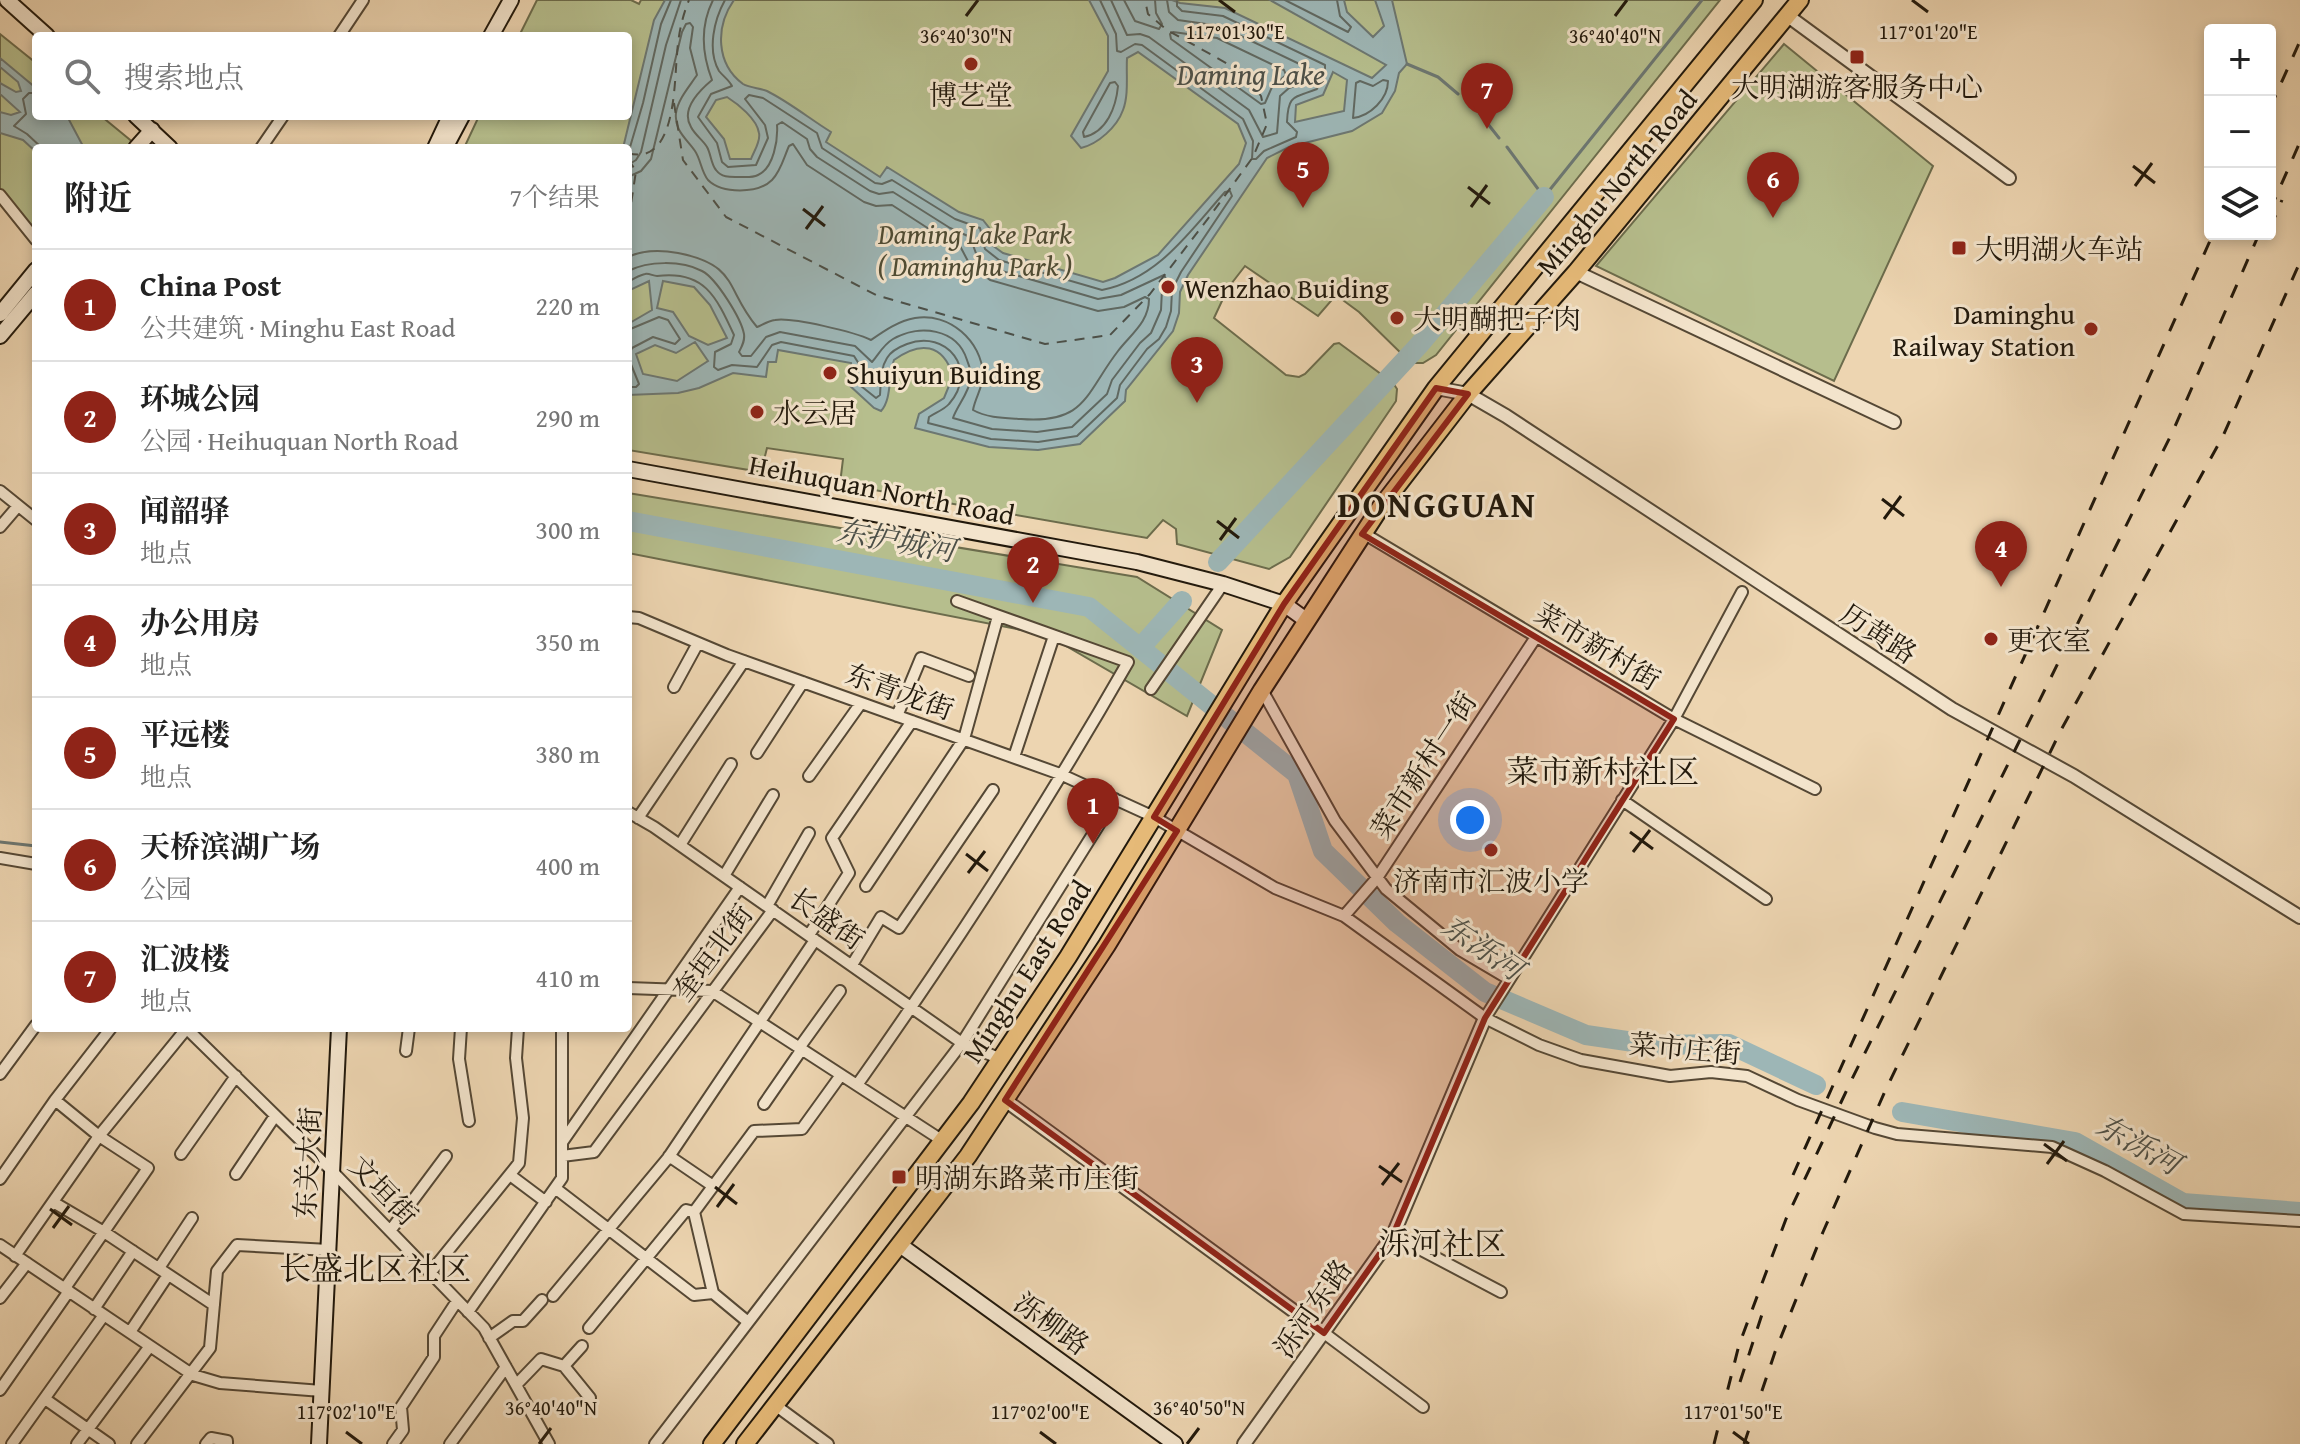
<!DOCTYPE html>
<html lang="zh">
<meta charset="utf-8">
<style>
:root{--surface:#fff;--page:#f6f6f6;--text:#222;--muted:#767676;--line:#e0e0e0;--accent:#8f2418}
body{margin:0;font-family:"Gentium Book Plus","Noto Serif SC",serif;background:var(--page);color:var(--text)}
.controls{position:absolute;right:24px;top:24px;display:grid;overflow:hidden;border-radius:8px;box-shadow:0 4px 12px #0003}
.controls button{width:72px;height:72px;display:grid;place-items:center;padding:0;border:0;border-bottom:2px solid var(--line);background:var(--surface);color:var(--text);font:40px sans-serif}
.you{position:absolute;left:1470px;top:820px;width:28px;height:28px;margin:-20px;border:6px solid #fff;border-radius:50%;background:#1a73e8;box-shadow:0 0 0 12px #1a73e833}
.badge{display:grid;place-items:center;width:52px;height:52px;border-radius:50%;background:var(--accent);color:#fff;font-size:26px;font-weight:700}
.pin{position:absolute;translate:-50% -66px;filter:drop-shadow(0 2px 4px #0008)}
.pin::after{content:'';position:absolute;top:42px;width:28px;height:24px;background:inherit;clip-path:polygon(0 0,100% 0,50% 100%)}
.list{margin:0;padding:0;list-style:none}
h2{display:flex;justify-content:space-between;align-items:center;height:104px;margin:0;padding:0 32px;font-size:34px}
h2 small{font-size:26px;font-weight:400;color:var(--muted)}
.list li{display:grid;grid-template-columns:52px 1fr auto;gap:24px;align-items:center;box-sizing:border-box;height:112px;padding:0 32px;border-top:2px solid var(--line)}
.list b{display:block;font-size:30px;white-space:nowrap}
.list p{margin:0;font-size:26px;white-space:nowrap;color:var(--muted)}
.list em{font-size:26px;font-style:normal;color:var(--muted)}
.icon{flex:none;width:44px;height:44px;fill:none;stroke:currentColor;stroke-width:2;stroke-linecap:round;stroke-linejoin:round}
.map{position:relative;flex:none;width:2300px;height:1444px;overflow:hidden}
.search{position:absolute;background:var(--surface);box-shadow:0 4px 12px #0003;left:32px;top:32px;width:600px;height:88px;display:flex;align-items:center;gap:20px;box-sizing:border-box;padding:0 28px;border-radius:8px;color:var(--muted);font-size:30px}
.panel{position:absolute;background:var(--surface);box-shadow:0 4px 12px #0003;left:32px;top:144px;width:600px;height:888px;border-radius:8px}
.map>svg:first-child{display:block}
.green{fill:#b6be8d;stroke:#6c6c4c;stroke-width:2}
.water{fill:#9db6b6;stroke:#6c7772;stroke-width:2;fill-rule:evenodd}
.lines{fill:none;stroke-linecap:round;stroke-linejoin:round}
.shore{stroke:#606861;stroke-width:2}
.stream{stroke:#6c7772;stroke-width:3}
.river{stroke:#9db6b6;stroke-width:20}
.ferry{stroke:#4d5048;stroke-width:2;stroke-dasharray:10 8;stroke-linecap:butt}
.minor-casing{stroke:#554835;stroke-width:14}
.tertiary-casing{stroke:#554835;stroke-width:16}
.secondary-casing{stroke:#22190c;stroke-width:18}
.primary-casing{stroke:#22190c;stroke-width:20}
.minor{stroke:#f3e4cc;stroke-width:10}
.tertiary{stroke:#f3e4cc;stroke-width:12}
.secondary{stroke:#f3e4cc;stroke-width:14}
.primary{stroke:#e6ba78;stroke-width:16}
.rail{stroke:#22190c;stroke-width:3;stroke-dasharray:14 14;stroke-linecap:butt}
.marked{fill:#8f2418;fill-opacity:0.2;stroke:#8f2418;stroke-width:6;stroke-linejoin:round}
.ticks{fill:none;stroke:#22190c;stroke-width:3}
.poi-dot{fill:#8f2418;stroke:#f3e4cc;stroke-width:3}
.labels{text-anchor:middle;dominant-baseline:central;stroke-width:6;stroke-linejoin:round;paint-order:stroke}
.poi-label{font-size:28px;fill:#22190c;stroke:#f3e4cc;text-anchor:start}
.street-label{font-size:28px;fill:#22190c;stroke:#f3e4cc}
.park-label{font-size:28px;font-style:italic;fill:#4e4b33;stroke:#f3e4cc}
.water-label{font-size:30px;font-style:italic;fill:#4d5048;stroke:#f3e4cc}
.quarter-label{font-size:32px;fill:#22190c;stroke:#f3e4cc}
.district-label{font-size:36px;font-weight:bold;letter-spacing:2px;fill:#22190c;stroke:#f3e4cc}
.ticks-label{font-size:20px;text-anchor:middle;fill:#22190c;stroke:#f3e4cc;stroke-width:6;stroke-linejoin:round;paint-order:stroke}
</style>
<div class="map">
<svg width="2300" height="1444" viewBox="0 0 2300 1444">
<rect width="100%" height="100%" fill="#edd5b1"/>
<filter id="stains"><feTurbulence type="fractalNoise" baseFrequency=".0025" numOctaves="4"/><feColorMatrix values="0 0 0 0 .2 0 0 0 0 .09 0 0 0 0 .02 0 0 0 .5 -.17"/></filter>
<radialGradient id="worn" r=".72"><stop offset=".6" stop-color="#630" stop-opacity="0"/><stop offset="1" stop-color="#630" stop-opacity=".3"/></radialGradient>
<path class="green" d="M537,0H631L639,4L641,0H1720L1436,355L1423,363H1411L1359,312L1336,295L1318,316L1245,266L1228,288L1214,318L1286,375L1299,377L1305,374L1334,344L1339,343L1393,383L1397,389L1396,401L1290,557L1269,569L1177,544L1176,529L1163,520L1147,538L840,484L843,459L767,448L761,472L628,450V148H464L479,116H628V36H519Z
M0,34L36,63V116H101L140,148H36V232L0,195Z
M1784,44L1933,166L1834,381L1596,266Z
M628,493L1137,577L1222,630L1187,716L1047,635L628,553Z"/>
<path class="water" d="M665,0H734C715,27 716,64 743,84C750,88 760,88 767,91C789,102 810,119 831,132L826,142L880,177L887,167L959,212L983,220L990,229L992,245L1003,253L1103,282L1115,278L1158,255L1239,164L1246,143L1238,124L1138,52L1127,58C1126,74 1129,95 1123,110C1117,127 1098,144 1081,148L1071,136L1108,71V36L1089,0H1172L1180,3L1225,8L1372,78L1386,65L1270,0H1344L1347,12L1373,37L1384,26L1375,0H1392L1407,64L1399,73L1395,91L1382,113L1352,131L1289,147L1267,158L1188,275L1180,292L1179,313L1173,331L1126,390L1125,401L1080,444L1038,450L989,447L915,428L919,414L944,398L953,376C943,343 920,341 894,360C888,376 892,399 881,411L874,408L848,384L851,363L778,350L776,362H768L766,377L733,373L699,388L678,393L628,395V324L652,310L649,281L628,291V148H623L654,20ZM1333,72L1347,80L1344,111L1295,122L1296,105L1323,95ZM727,97C738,104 757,119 759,133C761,141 754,151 751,159H730L724,139L706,117L716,100ZM663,281L694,287L710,305L727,338L708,345L689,336L673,312L657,308ZM695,342L708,361L677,381L643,374L636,354L655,345L676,353Z
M0,58L36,88V116H67L84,148H36V152L23,140L0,133V112L11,115L20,112L0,94V83L16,92L21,91L18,82L0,67Z"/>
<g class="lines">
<path class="shore" d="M1100,0L1116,34L1117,51L1121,52L1135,44L1142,45L1243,119L1253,141L1252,159H1256L1264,151L1296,137L1297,132L1287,122C1288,94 1294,98 1317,89L1325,69V65L1223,16L1182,11L1177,6V0
M1111,0L1127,35L1140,34L1149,37L1249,110L1263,137L1277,133L1280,96L1289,88L1309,81L1312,70L1220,26L1178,20L1169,12L1167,0
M1124,0L1135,21L1159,29L1162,24L1156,13L1155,0
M1285,0L1348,32L1351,27L1340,16L1337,0
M1173,32L1217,38L1284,70L1286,75L1272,87L1265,103L1261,104L1171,39L1170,34Z
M1383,80L1388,81C1388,99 1370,116 1353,118L1356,83L1360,81L1373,86Z
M1115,82L1118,86C1116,107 1107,132 1084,137L1083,132L1110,83Z
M36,93H29L23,99L26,114L14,126L27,134L42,148
M628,154L643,103L661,24L671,0
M628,165L636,160L641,152L666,45L681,0
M628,177L641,171L651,159L682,32L686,24L690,23L693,27L690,48L697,75C689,87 678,99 676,113C674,131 687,139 695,151C701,160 701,171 708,180C722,194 758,194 772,180C781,171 784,157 789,146L793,144L807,165L864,202L876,206L892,205L943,238L960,246L970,265L990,280L1098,311L1124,307L1145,297L1149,299C1149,322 1131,334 1118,351C1085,394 1086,424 1021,419C1005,418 987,418 973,410C975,398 983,387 983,375C982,341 949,312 915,318C898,321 884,331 871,340C855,332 792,317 775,320C768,321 762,325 757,327C725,289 739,265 678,253C661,250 643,250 628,257
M628,271C648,261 681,260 702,271C716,278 741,318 744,334C745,341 742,346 739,352L742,356H751L766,337L780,332L855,346L872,362C879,354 883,345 893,339C919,324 957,328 967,360C969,366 972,372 971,378C969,393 957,406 953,418L992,429L1037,432L1072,427L1107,394L1112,380L1140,343L1151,333L1161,310L1162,289L1166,279L1164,275L1121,295L1098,299L995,269L977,256L970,237L950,228L893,192L879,194L870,191L817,157L810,149L807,139L782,122L777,125C778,139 774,168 758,175C752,178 745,177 739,177C731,177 722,178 716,170C711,164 711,154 707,147C703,140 695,135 691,127C680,109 700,90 712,80C702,54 700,26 713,0
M628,282C633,279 640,275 645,274C649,273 653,276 657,276C704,270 716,296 734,335L731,344L715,352L714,367L718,370L732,365L757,367L772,345L781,342L854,356L859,364L856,382L876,398L880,395C881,382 880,369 887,358C891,351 899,347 907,344C947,329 979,370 949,404C945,409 935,413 929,417L928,423L991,439L1038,442L1077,436L1117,398L1120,385L1147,349L1159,339L1166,327L1171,311L1172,290L1181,272L1232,196L1230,191L1225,192C1190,231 1158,279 1102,290L999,260L985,249L980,228L955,219L892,180L882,184L875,183L822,148L817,133L763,98L749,95L745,99L765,125L768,138L756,165L728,167L722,162L717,143L698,117L711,94L732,86C729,80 723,76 719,71C707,50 714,20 725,0
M628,330L659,317L668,320L680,339L675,344L653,337L632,348L628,357L639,384L636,387H628"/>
<path class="stream" d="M1407,64L1438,77L1458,94
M1473,106L1476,108
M1480,114L1499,138
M1507,147L1544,197L1702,0
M0,842L36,846"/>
<path class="river" d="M628,521L1089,607L1297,774L1323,851L1397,923L1485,992L1586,1035L1654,1045L1729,1044L1816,1085
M1218,562L1419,345L1544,197
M1141,647L1182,601
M1902,1112L2075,1142L2183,1203L2300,1212"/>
<path class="ferry" d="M674,103L683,160L726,217L876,295L1045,344L1110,335L1150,294L1210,216L1253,157L1267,124L1261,96L1244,73L1167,30L1148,14L1145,0
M628,153C676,167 674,84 677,55C678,36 682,17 689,0
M628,159L636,171L631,204L628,208"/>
<defs>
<path id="minor" d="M339,36L363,0
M261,148L283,116
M0,195L36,240
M0,491L36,520
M0,527L18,506
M1363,533L1674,719L1815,789
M628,617L639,618L727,655L1060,774L1154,817L1275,888L1344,916L1485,1018L1539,1045L1581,1060L1670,1076L1711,1072L1747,1076L1798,1100L1875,1128L1897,1134L2052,1147L2105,1171L2184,1214L2300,1221
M674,687L698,643
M1151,689L1223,584
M1262,690L1335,821L1386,889L1460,950L1509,979
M897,716L921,658L969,676
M757,753L803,682
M1014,757L1054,636
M809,776L861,703
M1622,800L1766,899
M628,812L654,827L962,1043L1001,1059
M638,818L744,661
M680,845L731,764
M0,858L36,864
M724,876L773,795
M866,886L964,739L998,616
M767,906L809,833
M1344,916L1377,878L1536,637
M809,935L849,873L832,838L912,721
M852,965L881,917L899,928L993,790
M628,988L712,991L943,1141
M1485,1018L1674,719L1742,592
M186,1028L332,1171L484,1328L549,1444
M461,1028L459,1059L469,1121
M799,1048L840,991
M406,1051L409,1028
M0,1074L36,1025
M857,1085C954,948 1045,807 1128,662L957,601
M55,1100L99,1136L148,1168L65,1288
M764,1104L802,1049
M563,1141L740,887
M181,1154L236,1076
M562,1156L594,1152L773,910
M669,1156L713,1186
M236,1174L275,1116
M510,1175L546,1202
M0,1179L55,1100L111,1028
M555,1188L694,1295L713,1293
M53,1202L104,1232L214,1305
M390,1231L446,1156
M1393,1235L1501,1292
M0,1245L193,1375L220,1383L322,1391
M15,1256L99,1136L187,1028
M159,1268L192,1218
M430,1273L519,1163L523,1118L516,1058L518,1028
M553,1296L668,1158L815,940
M0,1298L27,1263
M94,1309L133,1251
M468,1312L562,1178V1028
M748,1322L713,1293L694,1212L754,1131L802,1129L841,1075
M589,1328L686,1210L694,1212
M130,1332L168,1275
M1324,1333L1423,1407
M489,1338L513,1321H523L542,1300
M564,1366L590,1398
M516,1385L541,1359L564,1366L582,1346
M0,1390L69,1291
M45,1399L109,1444
M775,1405L828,1444
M12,1444L104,1315
M77,1444L150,1346
M137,1444L210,1348L217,1271L237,1245L329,1250
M206,1444L211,1438L227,1441V1444
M393,1444L403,1430L401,1407L434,1357V1336L457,1301
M450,1444L506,1367
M655,1444L962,1043L1115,799"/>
<path id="tertiary" d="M1788,16L2009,178
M1576,272L1894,422
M1436,388L1468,394L1506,416L1952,709L2074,776L2300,917
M1005,1100L1324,1333
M1244,1444L1393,1235L1485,1018"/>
<path id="secondary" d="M7,0L47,36
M491,36L511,0
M136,116L170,148
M136,148L152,130
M435,148L450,116
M445,148L462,116
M0,314L36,270
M0,336L36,293
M628,469L1137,562L1223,584L1284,604L1306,620
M900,1245L1175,1444
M319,1444L339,1028"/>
<path id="primary" d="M712,1444L971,1103L1068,957L1284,604L1436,388L1754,0
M745,1444L968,1156L1107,945L1262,690L1380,508L1468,394L1576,272L1800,0"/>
</defs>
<use href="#minor" class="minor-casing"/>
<use href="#tertiary" class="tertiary-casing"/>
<use href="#secondary" class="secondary-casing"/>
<use href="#primary" class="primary-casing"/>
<use href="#minor" class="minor"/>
<use href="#tertiary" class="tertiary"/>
<use href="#secondary" class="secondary"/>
<use href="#primary" class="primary"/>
<path class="rail" d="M2270,108L2300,41
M2270,210L2300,142
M2270,228L2282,200
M1793,1175L2213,234
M1740,1382L1765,1305
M1714,1444L1739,1345L1786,1219L1852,1079L2173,431L2259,234
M1744,1444L1775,1352L1823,1232L1886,1089L2061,730L2223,436L2300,262"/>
</g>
<path class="marked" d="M1436,388L1468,394L1362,534L1674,719L1485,1018L1393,1235L1324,1333L1005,1100L1177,831L1154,817L1284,604Z"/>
<path class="ticks" d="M1219,0L1235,12M1912,0L1928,12M966,16L978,0M1615,16L1627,0M2133,166L2155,183M2135,186L2152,163M1468,187L1490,204M1471,207L1487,185M803,209L825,226M806,229L823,206M1882,499L1904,516M1884,519L1901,496M1217,521L1239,538M1220,540L1236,518M1630,832L1653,849M1633,852L1650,830M966,854L988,871M968,873L985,851M2044,1144L2067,1161M2047,1164L2064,1141M1379,1166L1402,1182M1382,1185L1399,1163M715,1187L737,1204M717,1207L734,1184M50,1209L72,1225M53,1228L69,1206M346,1432L362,1444M1040,1432L1056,1444M1733,1432L1749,1444M539,1444L551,1428M1187,1444L1199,1428"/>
<g class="poi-dot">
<rect x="1849" y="49" width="16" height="16" rx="4"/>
<circle cx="971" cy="64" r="8"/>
<rect x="1951" y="240" width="16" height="16" rx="4"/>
<circle cx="1168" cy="287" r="8"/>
<circle cx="1397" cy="318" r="8"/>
<circle cx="2091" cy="329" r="8"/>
<circle cx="830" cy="373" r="8"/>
<circle cx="757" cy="412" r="8"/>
<circle cx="1991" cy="639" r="8"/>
<circle cx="1491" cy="850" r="8"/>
<rect x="891" y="1169" width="16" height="16" rx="4"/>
</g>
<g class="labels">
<g class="poi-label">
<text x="1857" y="86" text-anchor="middle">大明湖游客服务中心</text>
<text x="971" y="94" text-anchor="middle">博艺堂</text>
<text x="1975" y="248">大明湖火车站</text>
<text x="1184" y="287">Wenzhao Buiding</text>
<text x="2075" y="313" text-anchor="end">Daminghu<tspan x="2075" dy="32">Railway Station</tspan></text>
<text x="1413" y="318">大明醐把子肉</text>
<text x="846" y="373">Shuiyun Buiding</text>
<text x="773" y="412">水云居</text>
<text x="2007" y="639">更衣室</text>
<text x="1491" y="880" text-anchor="middle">济南市汇波小学</text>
<text x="915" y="1177">明湖东路菜市庄街</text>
</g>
<g class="street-label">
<text transform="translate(1616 182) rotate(-50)">Minghu North Road</text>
<text transform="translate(882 489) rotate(11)">Heihuquan North Road</text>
<text transform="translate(1879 633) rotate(33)">历黄路</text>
<text transform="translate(1598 646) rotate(31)">菜市新村街</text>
<text transform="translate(900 691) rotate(20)">东青龙街</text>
<text transform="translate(1423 765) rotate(-57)">菜市新村一街</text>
<text transform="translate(827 918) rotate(35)">长盛街</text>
<text transform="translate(712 952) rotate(-53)">奎垣北街</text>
<text transform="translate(1026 971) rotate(-57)">Minghu East Road</text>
<text transform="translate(1685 1048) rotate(5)">菜市庄街</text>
<text transform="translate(307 1163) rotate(-87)">东关大街</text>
<text transform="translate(384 1190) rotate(46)">文垣街</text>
<text transform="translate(1312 1308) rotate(-55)">泺河东路</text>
<text transform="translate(1052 1323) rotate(36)">泺柳路</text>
</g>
<g class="park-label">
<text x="975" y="233">Daming Lake Park<tspan x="975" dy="32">( Daminghu Park )</tspan></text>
</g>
<g class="water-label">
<text x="1251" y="74">Daming Lake</text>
<text transform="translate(896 540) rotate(10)">东护城河</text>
<text transform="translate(1483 947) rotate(34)">东泺河</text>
<text transform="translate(2139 1144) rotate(29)">东泺河</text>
</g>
<g class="quarter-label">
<text x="1603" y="771">菜市新村社区</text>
<text x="1442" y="1243">泺河社区</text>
<text x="375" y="1268">长盛北区社区</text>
</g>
<g class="district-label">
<text x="1437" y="503">DONGGUAN</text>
</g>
</g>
<g class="ticks-label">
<text x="1235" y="39">117°01'30"E</text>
<text x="1928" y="39">117°01'20"E</text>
<text x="966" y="43">36°40'30"N</text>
<text x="1615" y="43">36°40'40"N</text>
<text x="551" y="1415">36°40'40"N</text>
<text x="1199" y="1415">36°40'50"N</text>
<text x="346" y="1419">117°02'10"E</text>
<text x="1040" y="1419">117°02'00"E</text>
<text x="1733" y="1419">117°01'50"E</text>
</g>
<rect width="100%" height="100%" filter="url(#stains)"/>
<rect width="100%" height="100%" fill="url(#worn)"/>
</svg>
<div class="controls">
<button>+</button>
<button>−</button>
<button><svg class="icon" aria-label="layers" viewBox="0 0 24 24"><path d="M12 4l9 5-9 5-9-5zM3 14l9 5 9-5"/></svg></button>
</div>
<div class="you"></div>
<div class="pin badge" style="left:1093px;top:844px">1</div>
<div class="pin badge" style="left:1033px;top:603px">2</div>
<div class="pin badge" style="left:1197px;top:403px">3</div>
<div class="pin badge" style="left:2001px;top:587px">4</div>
<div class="pin badge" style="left:1303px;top:208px">5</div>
<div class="pin badge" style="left:1773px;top:218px">6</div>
<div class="pin badge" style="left:1487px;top:129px">7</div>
<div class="search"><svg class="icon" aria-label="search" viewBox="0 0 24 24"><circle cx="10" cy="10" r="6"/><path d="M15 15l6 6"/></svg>搜索地点</div>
<section class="panel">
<h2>附近<small>7个结果</small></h2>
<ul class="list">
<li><span class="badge">1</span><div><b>China Post</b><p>公共建筑 · Minghu East Road</p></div><em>220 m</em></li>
<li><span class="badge">2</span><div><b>环城公园</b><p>公园 · Heihuquan North Road</p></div><em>290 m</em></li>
<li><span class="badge">3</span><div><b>闻韶驿</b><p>地点</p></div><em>300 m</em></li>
<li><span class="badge">4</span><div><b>办公用房</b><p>地点</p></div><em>350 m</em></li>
<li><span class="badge">5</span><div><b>平远楼</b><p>地点</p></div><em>380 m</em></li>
<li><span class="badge">6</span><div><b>天桥滨湖广场</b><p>公园</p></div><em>400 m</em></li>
<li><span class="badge">7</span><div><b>汇波楼</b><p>地点</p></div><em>410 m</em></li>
</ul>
</section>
</div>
